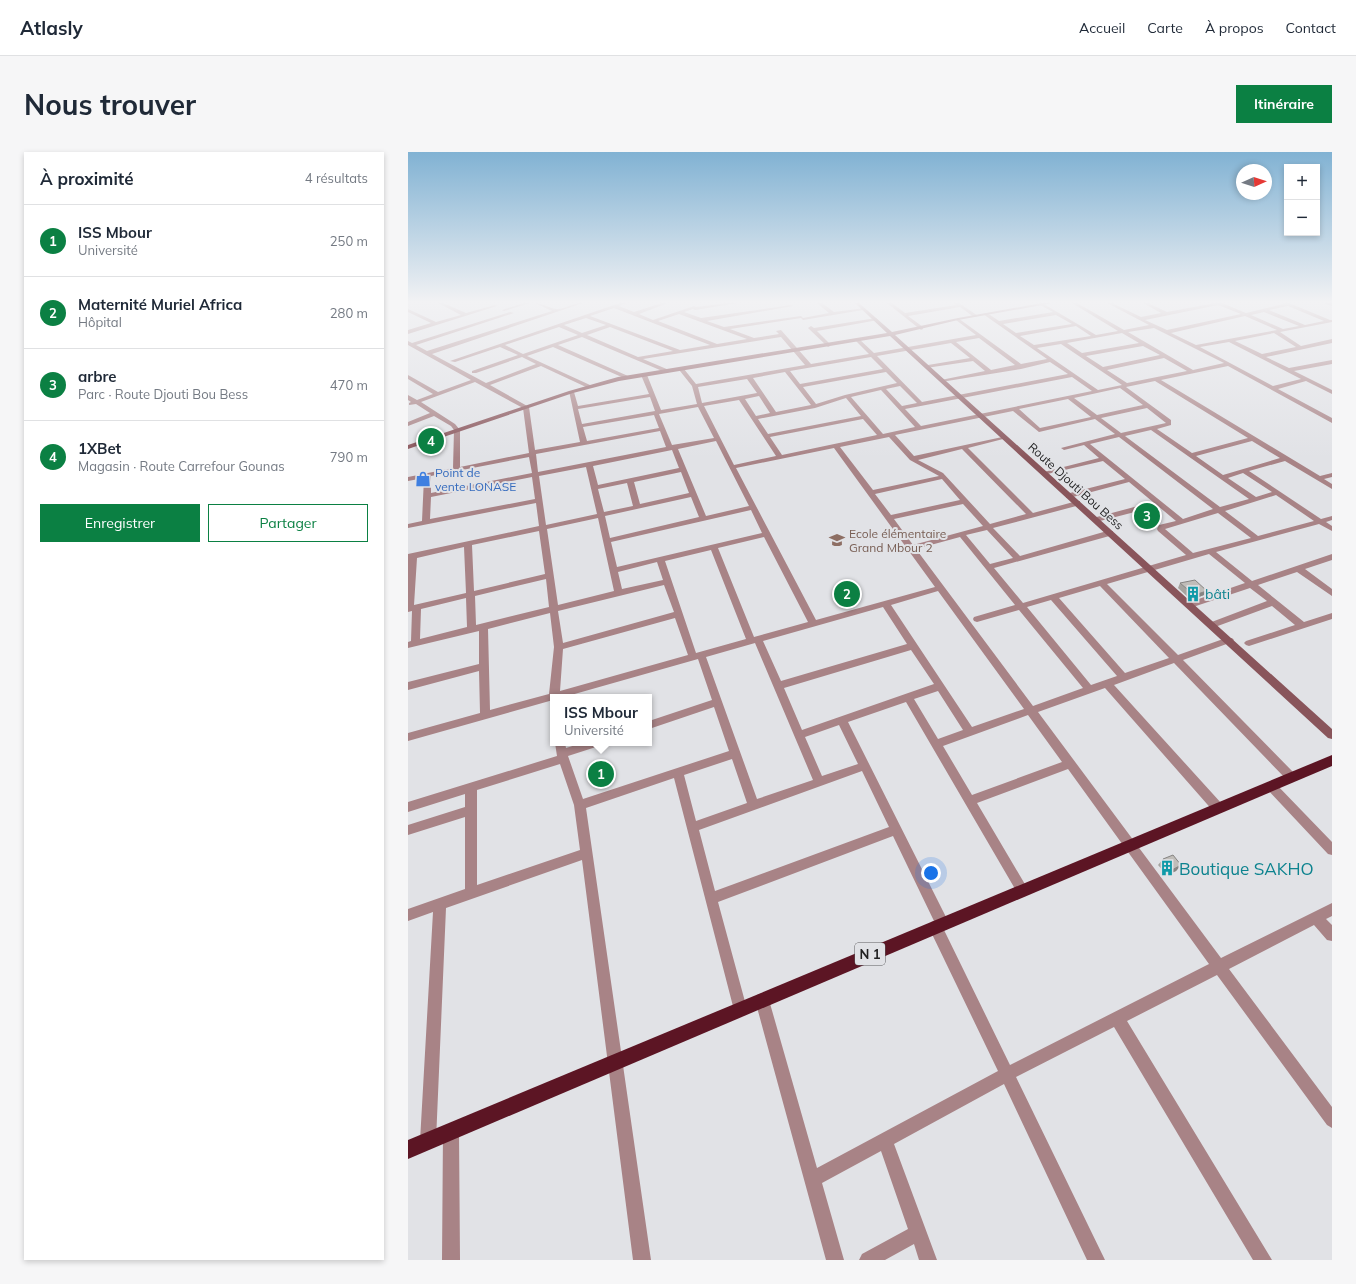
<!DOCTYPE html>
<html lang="fr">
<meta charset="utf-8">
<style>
:root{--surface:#fff;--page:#f6f6f7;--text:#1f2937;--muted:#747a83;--line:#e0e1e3;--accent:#0b8043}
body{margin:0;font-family:Mulish,sans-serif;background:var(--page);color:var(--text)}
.controls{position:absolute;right:12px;top:12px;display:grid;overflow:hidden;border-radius:0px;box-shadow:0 2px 6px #0003}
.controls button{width:36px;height:36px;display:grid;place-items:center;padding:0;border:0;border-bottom:1px solid var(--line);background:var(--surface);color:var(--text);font:20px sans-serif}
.compass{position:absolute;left:828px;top:12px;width:36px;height:36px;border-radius:50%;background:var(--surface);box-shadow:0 2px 6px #0003;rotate:87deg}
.you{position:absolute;left:523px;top:721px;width:14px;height:14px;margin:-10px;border:3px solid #fff;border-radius:50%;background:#1a73e8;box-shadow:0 0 0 6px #1a73e833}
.badge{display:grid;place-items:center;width:26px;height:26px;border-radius:50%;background:var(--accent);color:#fff;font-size:13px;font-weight:700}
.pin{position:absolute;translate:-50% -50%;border:2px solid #fff;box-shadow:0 1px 4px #0006}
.popup{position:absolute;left:142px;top:542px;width:102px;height:52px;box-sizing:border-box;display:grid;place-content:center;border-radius:0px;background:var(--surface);filter:drop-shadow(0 1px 3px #0005);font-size:13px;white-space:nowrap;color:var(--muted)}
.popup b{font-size:15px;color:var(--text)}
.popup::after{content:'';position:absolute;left:50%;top:100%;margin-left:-8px;border:8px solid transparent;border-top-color:var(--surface)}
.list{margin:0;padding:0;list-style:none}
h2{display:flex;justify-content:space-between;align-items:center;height:52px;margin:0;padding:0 16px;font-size:17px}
h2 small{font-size:13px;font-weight:400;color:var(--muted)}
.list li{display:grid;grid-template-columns:26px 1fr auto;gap:12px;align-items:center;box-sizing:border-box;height:72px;padding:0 16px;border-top:1px solid var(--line)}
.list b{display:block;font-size:15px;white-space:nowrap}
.list p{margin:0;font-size:13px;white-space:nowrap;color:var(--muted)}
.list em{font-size:13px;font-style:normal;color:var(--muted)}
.actions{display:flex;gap:8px;padding:12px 16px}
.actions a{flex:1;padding:9px 0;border:1px solid var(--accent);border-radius:0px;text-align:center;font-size:14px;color:var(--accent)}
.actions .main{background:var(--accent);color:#fff}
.map{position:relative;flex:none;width:924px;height:1108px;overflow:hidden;border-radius:0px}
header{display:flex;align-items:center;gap:24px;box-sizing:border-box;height:56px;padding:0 20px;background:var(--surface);border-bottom:1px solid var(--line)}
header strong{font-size:19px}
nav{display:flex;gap:22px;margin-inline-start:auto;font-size:14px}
.intro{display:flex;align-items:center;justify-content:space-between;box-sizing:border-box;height:96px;padding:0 24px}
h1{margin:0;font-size:28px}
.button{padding:10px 18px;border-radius:0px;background:var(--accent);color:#fff;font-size:14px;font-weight:700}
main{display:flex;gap:24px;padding:0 24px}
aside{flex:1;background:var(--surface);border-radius:0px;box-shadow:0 2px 6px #0003}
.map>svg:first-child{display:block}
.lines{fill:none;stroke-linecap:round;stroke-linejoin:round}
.street{fill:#a88386;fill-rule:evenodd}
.secondary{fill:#89555b;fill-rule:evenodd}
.highway{fill:#5c1524;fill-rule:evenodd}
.wall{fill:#a5a39f}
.shaded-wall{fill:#868482}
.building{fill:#c0bdb9;stroke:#868482}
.labels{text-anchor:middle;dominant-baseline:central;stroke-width:4;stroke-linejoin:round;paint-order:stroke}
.far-shop-label{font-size:12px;fill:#366cbe;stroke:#e1e2e6;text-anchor:start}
.far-street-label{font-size:12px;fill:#212122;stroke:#e1e2e6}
.far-education-label{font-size:12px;fill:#785e54;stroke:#e1e2e6;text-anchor:start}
.shield{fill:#e1e2e6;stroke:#5b5b5d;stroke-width:1}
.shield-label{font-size:13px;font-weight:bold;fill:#212122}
.culture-label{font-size:14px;fill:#0d838f;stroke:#e1e2e6;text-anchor:start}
.near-culture-label{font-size:17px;fill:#0d838f;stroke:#e1e2e6;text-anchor:start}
</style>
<header>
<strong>Atlasly</strong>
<nav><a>Accueil</a><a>Carte</a><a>À propos</a><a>Contact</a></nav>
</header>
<div class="intro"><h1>Nous trouver</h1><a class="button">Itinéraire</a></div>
<main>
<aside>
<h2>À proximité<small>4 résultats</small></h2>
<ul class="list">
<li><span class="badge">1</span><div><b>ISS Mbour</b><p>Université</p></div><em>250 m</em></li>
<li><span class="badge">2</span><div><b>Maternité Muriel Africa</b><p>Hôpital</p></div><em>280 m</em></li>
<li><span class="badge">3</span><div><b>arbre</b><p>Parc · Route Djouti Bou Bess</p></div><em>470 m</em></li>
<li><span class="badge">4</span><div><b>1XBet</b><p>Magasin · Route Carrefour Gounas</p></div><em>790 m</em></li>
</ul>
<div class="actions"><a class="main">Enregistrer</a><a>Partager</a></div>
</aside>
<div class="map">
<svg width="924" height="1108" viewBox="0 0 924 1108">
<rect width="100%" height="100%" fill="#e1e2e6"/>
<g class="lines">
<path class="street" d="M30,151H35L58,161L87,153L89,154L0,182V178L23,171L0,160V157L28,170L53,163Z
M116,151H122L96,159L94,158Z
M127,151C135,151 142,157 149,157C158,157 166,150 175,151L24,202L78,231L128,212L114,205L68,221H64V219L110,203L92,195L47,210L42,209L212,151H218L211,154L226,160L254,151H260L231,162L245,168L286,154L288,155L320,151H330L287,158L285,157L276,160L293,166L383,153L385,154L299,169L316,175L393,164L395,166L421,161L409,151H414L426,160L457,156L455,158L395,168L393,166L322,177L346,186L371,182L368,179L373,178L403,212L461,202L447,188L450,186L466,201L568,183L548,168L550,166L613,212L639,207L575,162L579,161L591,169L645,160L632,153L634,151L688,183L710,179L664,151H669L716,178L741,173L699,151H704L733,165L753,161L735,151H740L759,160L807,151H814L838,161L875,152V151H881L922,168H924V170L872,180L893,194L924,187V191L858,205L881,216L924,208V212L886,219L924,238V242L898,229L870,237L924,266V271L820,214L753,228L912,324L924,321V325L916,327L924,332V337L877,309L841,319L913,367L924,364V368L918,370L924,374V379L911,372L808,400L844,429L924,402V408L897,417L924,437V444L889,420L850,433L896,470L924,461V467L841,494L838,493L836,491L838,489L887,473L864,454L807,475H801L800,473L801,471L859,449L842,436L785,455H779L778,453L779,451L837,431L801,402L699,432L770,503L818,486H824L826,488L824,490L775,508L887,622L888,625L887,628L883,630L879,628L766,511L706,533L814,652L816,656L814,660L810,661L806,660L697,536L630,560L813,806L924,751V764L918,767L924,773V789L919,788L906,773L821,817L924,955V976L919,973L809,823L719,869L864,1108H845L706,875L608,925L697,1108H679L596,932L486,992L529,1108H511L506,1092L477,1108H451L454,1102L500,1077L473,999L414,1031L436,1108H418L347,848L349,843L354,841L359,843L361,848L409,1016L590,919L523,780L522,775L523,770L526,769L485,684L310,750L339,857L337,862L332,864L327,862L266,626L178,656L243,1108H225L174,708L38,756L28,989L26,995L20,997L14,995L12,989L25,760L0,769V757L57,737V665L0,683V673L57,655V642L0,660V650L149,604L147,591H157L158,596L174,591H192L191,594L160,604L175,647L321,599L306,555L241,577V569L304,548L290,507L156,545H145V548L0,589V581L72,561L71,519L0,538V530L71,512V479L0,496V490L3,489L4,459L0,460V402L131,374L128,351L0,376V372L14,369L16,326L0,329V325L45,316L46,278L43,274L26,264L0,274V270L22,261L8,252L1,253V251L3,250L0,248V243L9,248L25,242L0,227V223L30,240L63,228L0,193V189L4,191L102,160L106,161L8,193L19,199L144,159ZM810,153L833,162L759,178L737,168ZM880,154L916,169L897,173L861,158ZM206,156L302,193L272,198L182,164ZM856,160L891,174L875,177L843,163ZM271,162L339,187L309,192L250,169ZM648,163L664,172L608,181L595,172ZM837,164L869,178L788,193L763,181ZM178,166L198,173L174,181L156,173ZM668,174L683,184L626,193L612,184ZM151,175L170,183L115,202L97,193ZM202,175L265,199L230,205L179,183ZM746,176L816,211L785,218L720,180ZM714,181L731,191L674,201L659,191ZM866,181L888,195L854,202L827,189ZM174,185L259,221L262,219L261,218L235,207L373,185L397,213L288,232L276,217H272V219L284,234L289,252L253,258L239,223L236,221L233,223L241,242L170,254L166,240L161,239L172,290L127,298L121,255L82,233L133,214L178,235H182V233L119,204L145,195L216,226H220V224L150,193ZM571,186L607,213L583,218L548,190ZM821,190L893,227L865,234L792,195ZM543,191L562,206L520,213L517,215L518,216L565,209L577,219L533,228V230L613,217L642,210L660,222L514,250L469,204ZM653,192L714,233L690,238L629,196ZM735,194L752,203L695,215L678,204ZM463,205L475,217L392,232L382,219ZM756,206L779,219L719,231L699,218ZM377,220L403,253L368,260L345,226ZM478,220L489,231L437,243L408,252L395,235ZM664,225L684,239L513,274L497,257ZM339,227L349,241L294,251L290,235ZM747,229L840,286L784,301L749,277L763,273V268L718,235ZM67,230L115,256L121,301L52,315V278L47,272L13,250ZM492,234L509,251L494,254L478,237ZM712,236L735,253L689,263L666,246ZM473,238L507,275L475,282L443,245ZM351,244L362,261L348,264L337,247ZM242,245L247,259L174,272L170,257ZM438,246L453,264L360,282L350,267L407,256ZM660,247L683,265L632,276L611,257ZM331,248L368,304L326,313L296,254ZM290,255L306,286L264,293L251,262ZM739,256L758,271L713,281L693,266ZM605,259L631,280L687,267L707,282L653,296L656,298L676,293L691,306L632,321L635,323L695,309L717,327L658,342V346H661L721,330L745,350L685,366V370H688L750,354L768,369L751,373L749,377L750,379L778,403L615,451L586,416L705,383V379H699L612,404L585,376L672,353V349H669L625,361L560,296L599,286V284L506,304L487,283ZM246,263L251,276L179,289L175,275ZM455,267L469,283L374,303L362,285ZM743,278L841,347L812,355L717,284ZM252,279L258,295L130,320L128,302ZM481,285L502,308L531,324L465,338L432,295ZM711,285L805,357L775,367L682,292ZM308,289L341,354L298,364L270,297ZM844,289L872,306L815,323L788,304ZM426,296L527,435L408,468L328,316ZM554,297L618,362L582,372L535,321L510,308ZM264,298L271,316L190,333L185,314ZM121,305L124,321L23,341V324ZM178,315L189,362L138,373L131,324ZM273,320L281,341L232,352L226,330ZM835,321L864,340L848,345L820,326ZM124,325L127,347L22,367L23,345ZM534,327L552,348L483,363L467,342ZM219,331L225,354L196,360L190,337ZM868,343L906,369L850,384L817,359ZM283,345L291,365L202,386L197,364ZM555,352L575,374L505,393L486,367ZM343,358L354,381L209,415L203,390ZM810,361L843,386L785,401L757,377ZM190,366L206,439L150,453L139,377ZM579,378L605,406L582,412L558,383ZM131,379L137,422L66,439L64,393ZM356,385L400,470L346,485L310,396ZM552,385L607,453L566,465L565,467L566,469L569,470L611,458L675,536L625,554L508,397ZM56,395L58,441L6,453L9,406ZM303,398L338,487L288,501L257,409ZM249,410L255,428L214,437L210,420ZM138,427L141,455L68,473L67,444ZM256,433L266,460L155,491L150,459ZM692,434L761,506L717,521L651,446ZM530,439L616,557L564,575L483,453ZM58,446L59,475L12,487L13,457ZM643,448L709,524L683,533L619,455ZM475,455L499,492L373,529L355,489ZM142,461L146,495L141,542L82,558L80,477ZM267,466L280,503L152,539L155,497ZM347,491L405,628L349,647L298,505ZM503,498L526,532L394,578L376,536ZM530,539L555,578L530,587L506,547ZM498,550L610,742L614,744L618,742L620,738L618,734L569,651L660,617L801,812L602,913L536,778L539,777L540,772L539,767L440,570ZM620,563L654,610L564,643L535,594ZM431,573L450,612L414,624L397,585ZM324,607L339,651L288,669L276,623ZM152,612L166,653L172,698L69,733V638ZM454,619L481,675L307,739L291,678Z
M479,151H484L497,161L548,153L546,151H551L570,164L566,165L552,155L500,164L515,175V177L513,178Z
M917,151H924V154L917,152Z
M468,166L470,168L409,179L422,192V194L420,195L400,176L403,174L406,176Z
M863,629L867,631L924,690V703L920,702L859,637L857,634L859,631Z
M43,972L49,974L51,980L52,1108H34L35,980L37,974Z"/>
<path class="secondary" d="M447,151H451L484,180L550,166L634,151H642L640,152L550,168L487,183L924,577V587L920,586L482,184L211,229L165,241L0,297V293L161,239L210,225L479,181Z"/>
<path class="highway" d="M924,603V614L0,1007V988Z"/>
</g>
<path class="wall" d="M772,431L799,439L796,443L783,448L770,436Z
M755,707L773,713L768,719L759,723L750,713Z"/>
<path class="shaded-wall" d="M799,439L796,443L783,448L786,443Z
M773,713L768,719L759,723L764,718Z"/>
<path class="building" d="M787,428L799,439L786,443L772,431Z
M765,703L773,713L764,718L755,707Z"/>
<linearGradient id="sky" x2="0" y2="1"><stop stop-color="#81b2d3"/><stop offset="0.49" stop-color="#f2f2f4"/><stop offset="1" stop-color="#f2f2f4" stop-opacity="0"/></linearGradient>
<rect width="924" height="306" fill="url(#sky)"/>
<defs>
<symbol id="shop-bare" viewBox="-9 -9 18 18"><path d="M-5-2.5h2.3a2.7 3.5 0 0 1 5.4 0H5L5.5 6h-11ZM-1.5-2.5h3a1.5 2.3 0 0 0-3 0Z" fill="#3f7fe0" stroke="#e1e2e6" stroke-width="2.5" paint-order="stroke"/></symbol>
<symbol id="school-bare" viewBox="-9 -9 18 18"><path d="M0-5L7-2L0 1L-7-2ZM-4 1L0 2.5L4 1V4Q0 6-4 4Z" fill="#8d6e63" stroke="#e1e2e6" stroke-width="2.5" paint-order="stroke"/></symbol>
<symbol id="building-bare" viewBox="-9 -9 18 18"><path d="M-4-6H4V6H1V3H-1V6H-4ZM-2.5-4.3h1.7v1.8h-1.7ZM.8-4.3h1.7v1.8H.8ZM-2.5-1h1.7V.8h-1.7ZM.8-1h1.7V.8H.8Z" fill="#0f9aa8" stroke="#e1e2e6" stroke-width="2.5" paint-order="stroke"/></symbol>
</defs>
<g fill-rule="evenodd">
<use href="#shop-bare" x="4" y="316" width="22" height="22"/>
<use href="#school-bare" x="418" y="377" width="22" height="22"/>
<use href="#building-bare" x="774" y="431" width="22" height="22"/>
<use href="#building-bare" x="748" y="705" width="22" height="22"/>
</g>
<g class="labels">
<g class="far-shop-label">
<text x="27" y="320">Point de<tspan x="27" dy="14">vente LONASE</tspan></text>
</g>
<g class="far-street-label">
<text transform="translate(668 334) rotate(42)">Route Djouti Bou Bess</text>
</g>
<g class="far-education-label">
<text x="441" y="381">Ecole élémentaire<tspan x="441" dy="14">Grand Mbour 2</tspan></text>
</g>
<rect class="shield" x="447" y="791" width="30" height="22" rx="3"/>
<g class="shield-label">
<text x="462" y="802">N 1</text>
</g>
<g class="culture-label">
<text x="797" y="442">bâti</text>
</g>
<g class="near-culture-label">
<text x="771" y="716">Boutique SAKHO</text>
</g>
</g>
</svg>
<div class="controls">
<button>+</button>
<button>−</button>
</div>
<svg class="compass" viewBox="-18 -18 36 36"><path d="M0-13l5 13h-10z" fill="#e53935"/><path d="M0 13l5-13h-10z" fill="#747a83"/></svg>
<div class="you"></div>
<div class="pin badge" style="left:193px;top:622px">1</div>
<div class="popup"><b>ISS Mbour</b>Université</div>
<div class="pin badge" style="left:439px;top:442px">2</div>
<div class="pin badge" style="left:739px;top:364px">3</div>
<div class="pin badge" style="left:23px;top:289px">4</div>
</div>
</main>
